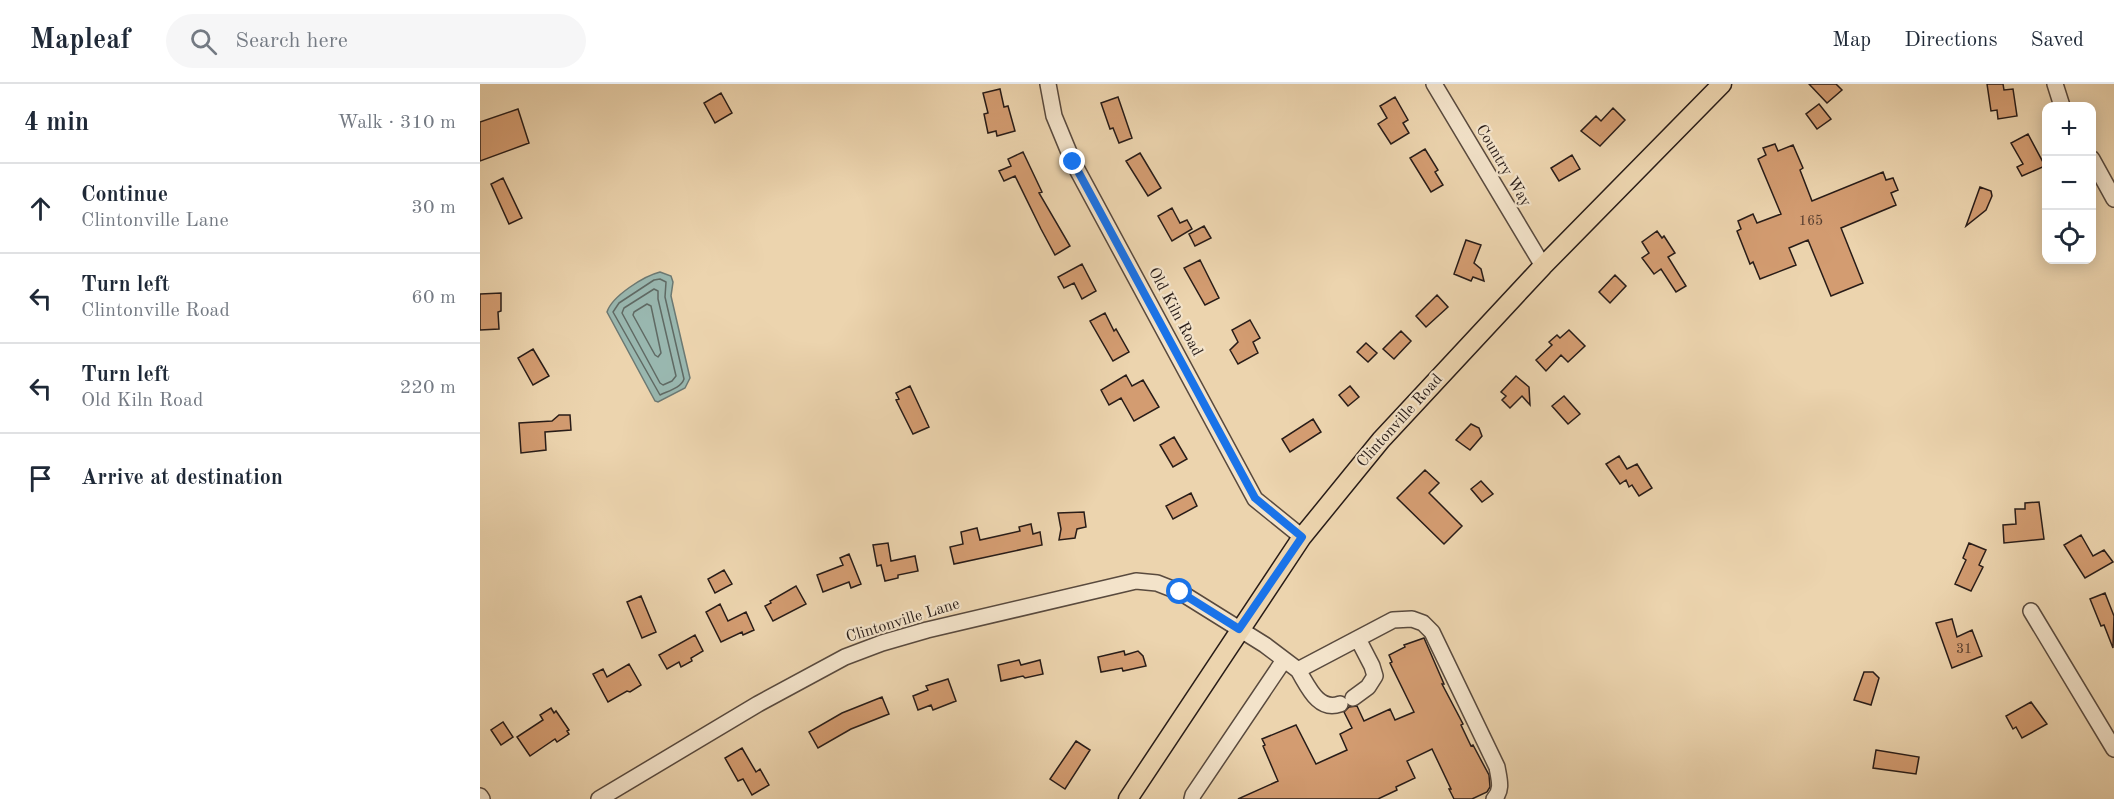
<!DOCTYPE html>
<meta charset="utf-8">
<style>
:root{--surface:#fff;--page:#f6f6f7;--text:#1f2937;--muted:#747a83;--line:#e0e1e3}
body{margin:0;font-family:"Old Standard TT",serif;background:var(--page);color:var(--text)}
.controls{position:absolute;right:18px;top:18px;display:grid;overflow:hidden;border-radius:12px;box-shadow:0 3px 15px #0003}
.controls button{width:54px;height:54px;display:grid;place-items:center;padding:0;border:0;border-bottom:2px solid var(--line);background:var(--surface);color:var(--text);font:30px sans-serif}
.stop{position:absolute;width:18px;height:18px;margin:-14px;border:4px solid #1a73e8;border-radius:50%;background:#fff}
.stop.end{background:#1a73e8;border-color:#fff;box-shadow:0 2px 6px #0008}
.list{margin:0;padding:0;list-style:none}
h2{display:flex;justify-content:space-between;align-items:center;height:78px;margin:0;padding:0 24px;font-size:26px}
h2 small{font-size:20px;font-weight:400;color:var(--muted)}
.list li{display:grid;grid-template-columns:39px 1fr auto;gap:18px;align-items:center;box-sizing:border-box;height:90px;padding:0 24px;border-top:2px solid var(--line)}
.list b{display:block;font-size:22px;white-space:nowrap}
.list p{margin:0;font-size:20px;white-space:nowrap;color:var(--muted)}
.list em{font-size:20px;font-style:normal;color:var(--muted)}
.icon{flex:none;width:33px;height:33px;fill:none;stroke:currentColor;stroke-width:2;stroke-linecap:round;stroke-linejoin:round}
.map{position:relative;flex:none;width:1634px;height:715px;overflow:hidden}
header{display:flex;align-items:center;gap:36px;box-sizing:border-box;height:84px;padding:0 30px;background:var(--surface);border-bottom:2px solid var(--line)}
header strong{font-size:28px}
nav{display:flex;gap:33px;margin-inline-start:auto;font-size:21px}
.search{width:420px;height:54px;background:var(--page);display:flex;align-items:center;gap:15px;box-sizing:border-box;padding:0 21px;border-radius:33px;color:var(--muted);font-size:22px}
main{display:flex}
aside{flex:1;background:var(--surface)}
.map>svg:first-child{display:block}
.water{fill:#99b7af;stroke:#6c7973;stroke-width:1.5}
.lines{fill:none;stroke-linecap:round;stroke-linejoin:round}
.shore{stroke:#606a64;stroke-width:1.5}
.building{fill:#d39c71;stroke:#281c18;stroke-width:1.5}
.minor-casing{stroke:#594a3e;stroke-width:18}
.major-casing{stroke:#281c18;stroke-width:21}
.minor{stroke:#f3e3ca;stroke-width:15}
.major{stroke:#ecd4ae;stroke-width:18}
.route{stroke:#1a73e8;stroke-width:8}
.labels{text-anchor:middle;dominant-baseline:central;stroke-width:4.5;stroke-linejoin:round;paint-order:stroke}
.number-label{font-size:14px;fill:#533c2e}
.street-label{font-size:16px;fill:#281c18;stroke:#f3e3ca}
</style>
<header>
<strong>Mapleaf</strong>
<div class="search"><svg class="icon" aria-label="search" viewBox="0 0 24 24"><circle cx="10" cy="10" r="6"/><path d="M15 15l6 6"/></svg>Search here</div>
<nav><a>Map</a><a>Directions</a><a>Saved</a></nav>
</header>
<main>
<aside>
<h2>4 min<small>Walk · 310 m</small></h2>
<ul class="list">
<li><svg class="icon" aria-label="ahead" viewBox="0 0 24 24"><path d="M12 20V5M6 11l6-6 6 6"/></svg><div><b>Continue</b><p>Clintonville Lane</p></div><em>30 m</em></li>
<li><svg class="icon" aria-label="left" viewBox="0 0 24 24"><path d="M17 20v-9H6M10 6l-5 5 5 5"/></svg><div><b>Turn left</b><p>Clintonville Road</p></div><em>60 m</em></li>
<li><svg class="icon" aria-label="left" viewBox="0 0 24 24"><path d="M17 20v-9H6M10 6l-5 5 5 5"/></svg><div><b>Turn left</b><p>Old Kiln Road</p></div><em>220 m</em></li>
<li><svg class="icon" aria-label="arrive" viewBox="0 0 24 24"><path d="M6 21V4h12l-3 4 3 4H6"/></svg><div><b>Arrive at destination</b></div></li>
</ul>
</aside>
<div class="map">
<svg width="1634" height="715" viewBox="0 0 1634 715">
<rect width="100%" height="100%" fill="#ecd4ae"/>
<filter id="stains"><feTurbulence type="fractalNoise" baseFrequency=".00333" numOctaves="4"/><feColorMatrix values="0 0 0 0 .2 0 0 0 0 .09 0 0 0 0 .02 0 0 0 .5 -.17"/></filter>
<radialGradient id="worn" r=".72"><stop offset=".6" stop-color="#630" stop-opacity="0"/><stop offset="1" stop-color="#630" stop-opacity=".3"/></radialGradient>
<path class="water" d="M180,188L191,192L193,198L191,212L210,294L205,304L178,318L175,317L127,228C132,212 164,192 180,188Z"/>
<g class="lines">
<path class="shore" d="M180,195L186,198L185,213L204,295C201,304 188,307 180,311L133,228L139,219L174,196Z
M174,205L178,207V215L196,292L192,297L183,301L180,299L142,229L144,224Z
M167,220L171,222L181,269L178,273L175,271L153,231L154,228Z"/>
</g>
<path class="building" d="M1329,0H1356L1362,6L1347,19Z
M1507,0H1523L1524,6L1533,5L1537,32L1518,35L1517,26L1511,27Z
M520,5L524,23L528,22L535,47L517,52L516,47L508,49L504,30L508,29L503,9Z
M241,9L252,29L235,39L224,19Z
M638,13L652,54L639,59L633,44L630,45L621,19Z
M915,13L928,36L923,39L929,49L911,60L898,40L907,34L900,22Z
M1339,20L1351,35L1337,45L1326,30Z
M1133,24L1145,36L1120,62L1101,47L1116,32L1121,37Z
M38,25L49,59L0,77V38Z
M1548,50L1565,82L1542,92L1537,83L1543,80L1531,59Z
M1295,60L1298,67L1313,61L1323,84L1320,86L1332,117L1403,88L1406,96L1413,94L1418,106L1411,109L1416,121L1361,144L1383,199L1351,212L1328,156L1309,164L1316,181L1280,195L1273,178L1270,180L1257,147L1261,145L1258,137L1273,130L1277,139L1301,130L1278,75L1286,71L1283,64Z
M945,65L958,86L955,88L963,101L951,108L930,74Z
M543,68L562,108L559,109L590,162L575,171L561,145L535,92L524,97L519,87L531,82L528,75Z
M660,69L681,104L668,112L646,77Z
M1092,71L1100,85L1079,97L1071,84Z
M23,94L42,134L29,140L11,100Z
M1500,103L1511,107L1512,112L1506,126L1486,142Z
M692,124L700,139L707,136L712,145L692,157L678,132Z
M724,142L731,154L715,162L709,150Z
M1177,147L1182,154L1184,152L1195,169L1188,173L1206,202L1196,208L1181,185L1174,190L1162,174L1169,169L1162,158Z
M986,156L1001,161L994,179L1001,185L1004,197L993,193L991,197L974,190Z
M720,176L739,214L725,221L704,184Z
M602,180L616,207L602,215L594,199L584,204L578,193Z
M1135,191L1146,202L1130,219L1119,208Z
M21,209V227L18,228L19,245L0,246V210Z
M957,211L968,223L946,243L936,232Z
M625,229L634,247L636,245L649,268L633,277L610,237Z
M770,236L780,254L773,258L778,269L758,280L750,266L758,258L752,246Z
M1089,246L1105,262L1088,278L1081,271L1066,287L1056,276L1072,261L1069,258L1077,251L1080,254Z
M921,247L931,257L914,275L903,265Z
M886,259L897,269L888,278L877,268Z
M53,265L69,292L53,301L38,274Z
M646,291L652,302L663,296L679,323L654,337L641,314L629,321L621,306Z
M1036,292L1049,303L1050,321L1042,312L1030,324L1022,316L1026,312L1021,308Z
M430,302L449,343L433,350L416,316L419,315L416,309Z
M870,302L879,313L868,322L859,311Z
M1084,312L1100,330L1088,340L1072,322Z
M79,331H90L91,346L65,348L66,366L41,369L39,339L72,337Z
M833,335L841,348L810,368L802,355Z
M991,340L999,344L1002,352L990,366L976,356Z
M694,353L707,375L693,383L680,361Z
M1139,372L1147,385L1157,380L1172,404L1159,412L1152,401L1149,403L1146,396L1140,400L1126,380Z
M945,386L959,399L949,409L982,442L964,460L917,414Z
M1001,397L1013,410L1002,418L991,405Z
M711,409L717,422L693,435L686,422Z
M1559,418L1564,455L1524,459L1523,441L1536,440L1535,425H1545V419Z
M604,428L606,443L597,445L595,454L579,456L581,445L578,429Z
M551,440L553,450L560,448L562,461L474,480L470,463L483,460L481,448L497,444L500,456L540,447L539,443Z
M1601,451L1613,472L1624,466L1633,478L1605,494L1584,461Z
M408,459L411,477L435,472L438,487L418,491V494L405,497L401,481L397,482L393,461Z
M1489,459L1506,466L1499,481L1503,483L1491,507L1475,500L1486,476L1483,474Z
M369,470L381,500L371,504L369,498L343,508L337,491L363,481L360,474Z
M244,486L252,500L235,509L228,495Z
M316,502L326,520L293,537L285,522L291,519L290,517Z
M1625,509L1634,532L1633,564L1624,541L1621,542L1610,515Z
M161,512L176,548L162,554L147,518Z
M240,520L248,537L266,528L274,546L263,551L262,548L241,558L226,528Z
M1472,535L1477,553L1492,546L1502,572L1472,584L1456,539Z
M215,551L223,567L211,574L212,577L201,583L199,578L187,585L179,571Z
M944,554L964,600H962L983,640L981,641L991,662L993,661L1009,691L1010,703L1007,708L992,715H974L969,705H971L952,665L927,677L935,694L916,703L917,706L898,715H758L798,697L783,662L785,661L782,655L816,641L836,680L867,666L860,650L872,644L864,628L869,623L877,622L884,637L910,625L915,636L934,628L910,579L912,578L909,571L925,563L924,561Z
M644,567L645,571L658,567L663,572L666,582L643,587L642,584L621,588L618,573Z
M539,576L541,581L560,576L563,590L545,594L543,592L521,597L518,581Z
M149,580L161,601L150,608L147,607L128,618L113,590L123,585L127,593Z
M1384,588H1393L1399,594L1391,621L1374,616Z
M468,595L476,617L453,626L451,621L438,626L433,612L448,606L446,602Z
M402,613L409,630L371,645L338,664L329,648L362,629Z
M1551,618L1567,640L1542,654L1536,643L1533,645L1526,632Z
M71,624L74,629L76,627L89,646L87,647L89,650L77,658L75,655L50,672L37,653L63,636L60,631Z
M23,638L33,653L21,661L11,646Z
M596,657L610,666L585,705L570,695Z
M262,664L276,688L280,685L289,701L272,711L263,695L258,697L245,674Z
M1396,666L1439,673L1436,690L1393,684Z"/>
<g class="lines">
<defs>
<path id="minor" d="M568,0L574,32L593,78L775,415L822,453
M954,0L1063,182
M1575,0L1582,22
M1612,75L1634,115
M1551,527L1634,665
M818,586C828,602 838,628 860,620
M873,614L888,603L895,592L892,582L878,555
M0,712L2,715
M119,715L278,620L365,573L402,559L447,546L656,497L677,499L700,508L785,561L818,586L913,536L932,535L943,539L952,548L1017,683C1019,695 1023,706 1014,715
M712,715L713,711L804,576"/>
<path id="major" d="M648,715L822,453L901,356L1063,182L1242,0"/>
</defs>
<use href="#minor" class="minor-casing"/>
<use href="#major" class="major-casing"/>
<use href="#minor" class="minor"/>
<use href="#major" class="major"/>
</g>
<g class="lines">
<path class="route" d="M593,78L775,414L822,453L759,545L700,508"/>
</g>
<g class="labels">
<g class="number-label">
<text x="1331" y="137">165</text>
<text x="1484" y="565">31</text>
</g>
<g class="street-label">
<text transform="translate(1023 82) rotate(59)">Country Way</text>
<text transform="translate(695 228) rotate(62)">Old Kiln Road</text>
<text transform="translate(920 337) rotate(-48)">Clintonville Road</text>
<text transform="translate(423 537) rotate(-17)">Clintonville Lane</text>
</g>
</g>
<rect width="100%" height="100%" filter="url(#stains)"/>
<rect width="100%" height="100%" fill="url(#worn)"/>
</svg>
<div class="controls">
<button>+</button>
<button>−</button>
<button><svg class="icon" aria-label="locate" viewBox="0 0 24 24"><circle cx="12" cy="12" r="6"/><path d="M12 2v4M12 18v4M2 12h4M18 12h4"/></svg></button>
</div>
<div class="stop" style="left:700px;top:508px"></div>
<div class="stop end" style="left:593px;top:78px"></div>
</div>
</main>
